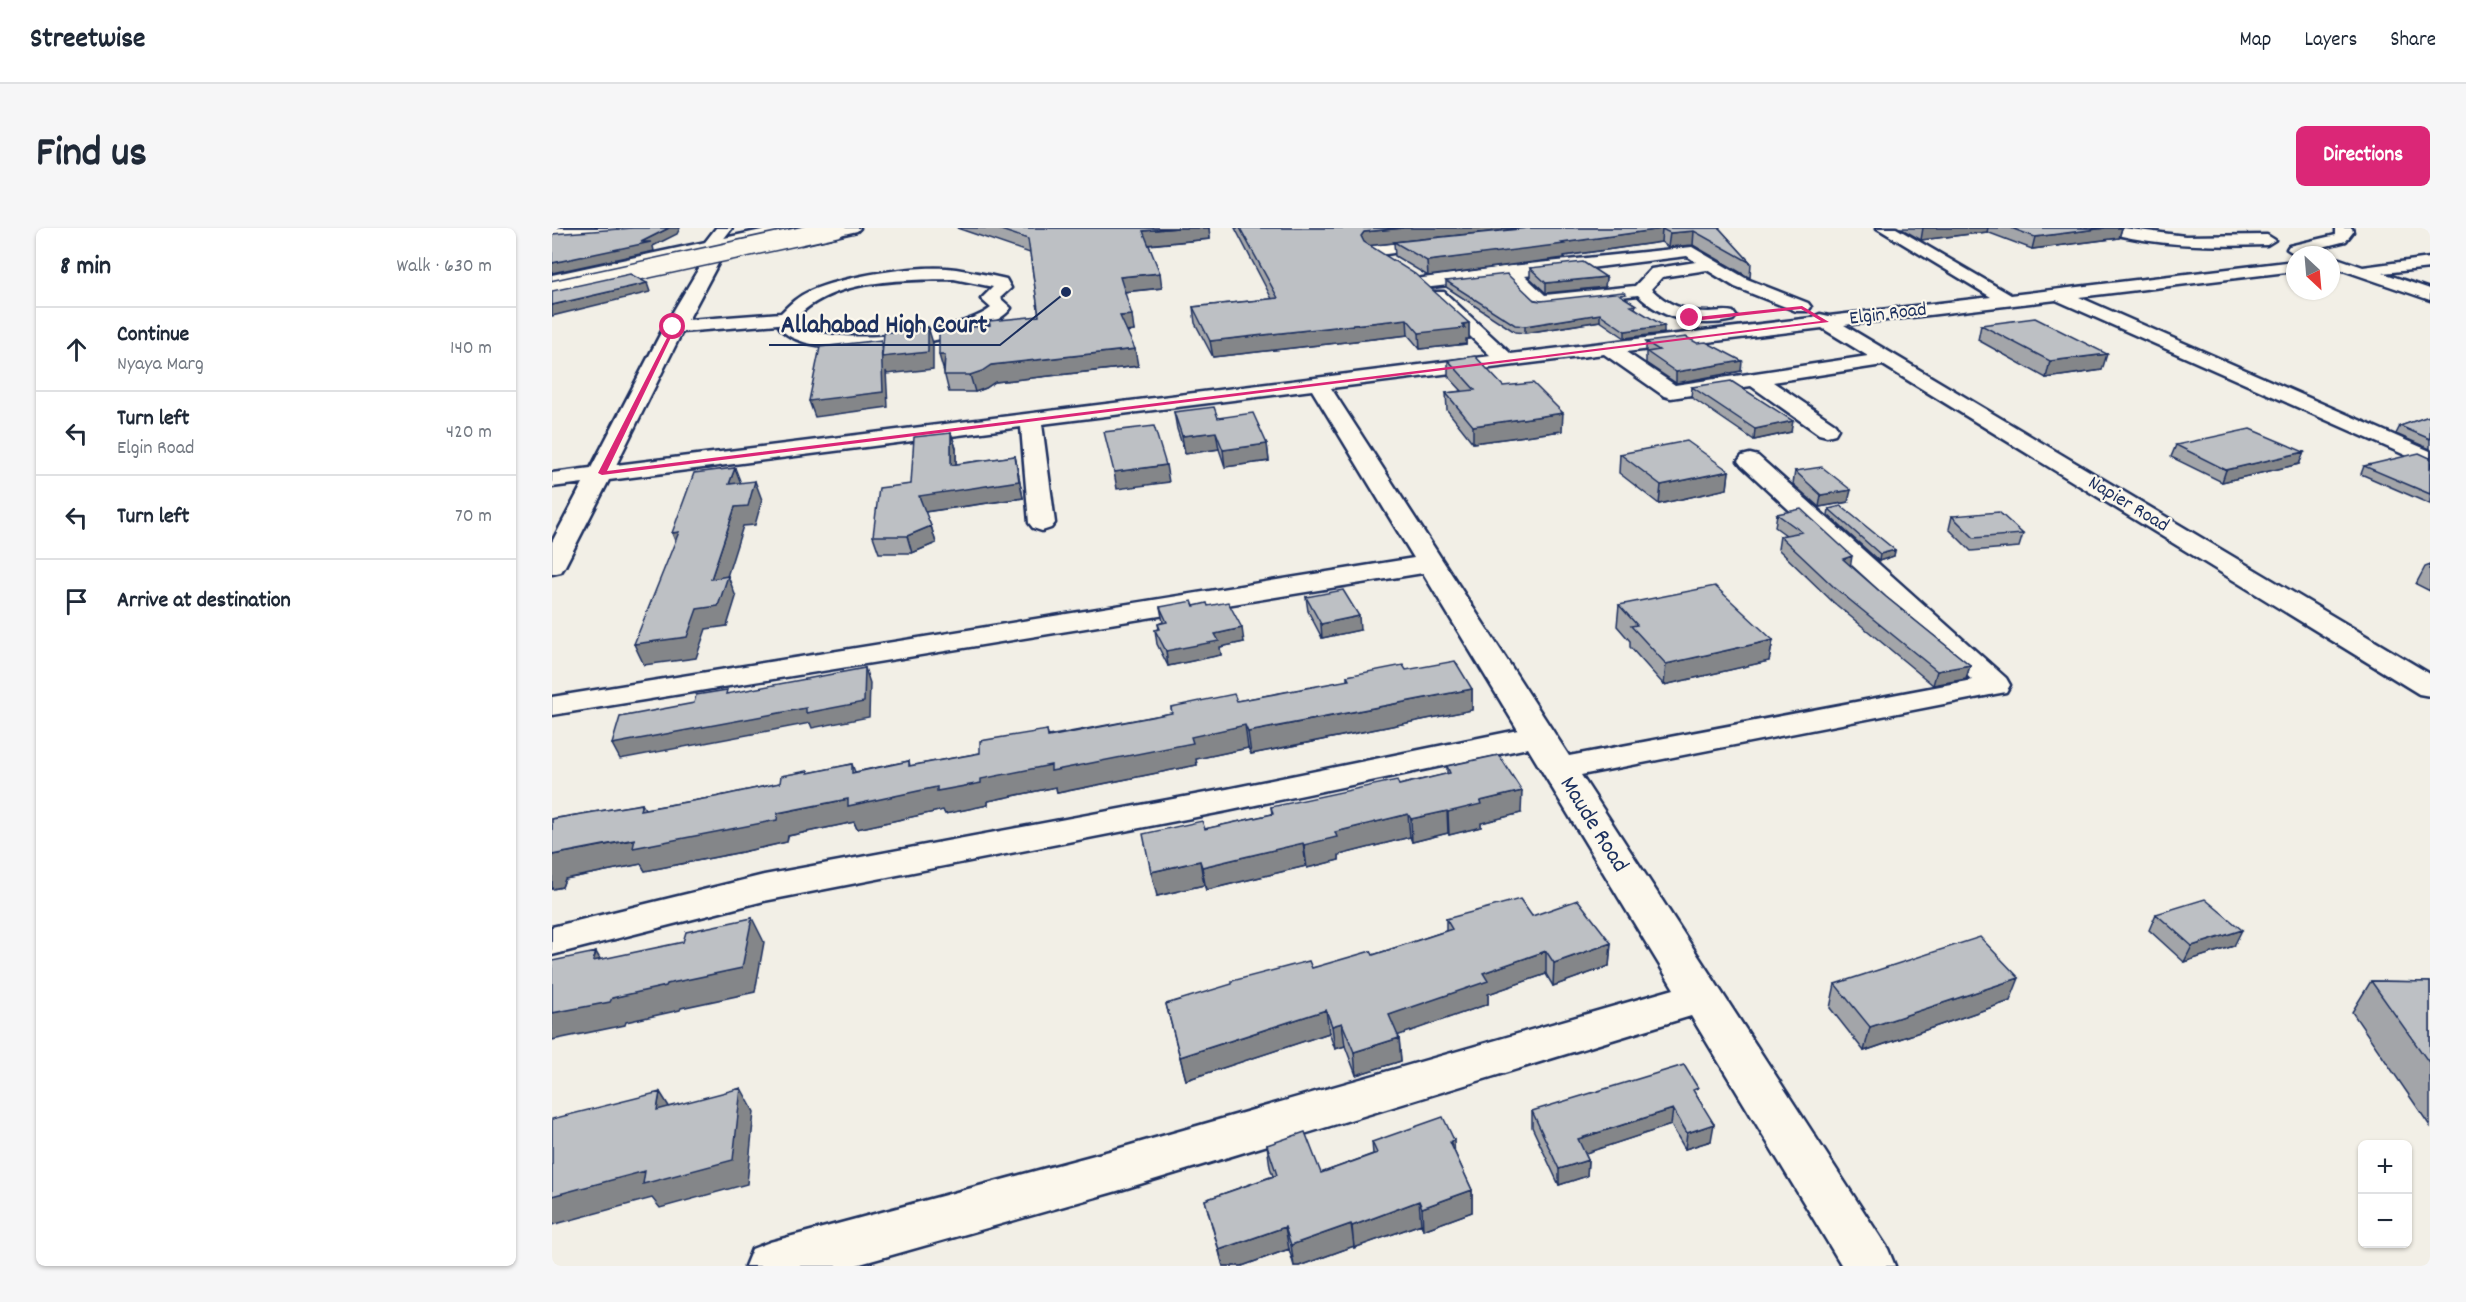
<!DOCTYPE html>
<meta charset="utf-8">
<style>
:root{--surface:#fff;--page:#f6f6f7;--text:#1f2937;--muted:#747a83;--line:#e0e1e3;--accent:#db2777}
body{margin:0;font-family:Dekko,sans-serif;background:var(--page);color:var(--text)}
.controls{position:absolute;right:18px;bottom:18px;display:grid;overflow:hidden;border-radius:9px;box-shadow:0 2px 4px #0004}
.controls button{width:54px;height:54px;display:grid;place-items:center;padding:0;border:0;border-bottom:2px solid var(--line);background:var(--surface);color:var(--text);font:30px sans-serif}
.compass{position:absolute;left:1734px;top:18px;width:54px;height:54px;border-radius:50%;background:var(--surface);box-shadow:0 2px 4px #0004;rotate:154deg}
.stop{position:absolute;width:18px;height:18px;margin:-14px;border:4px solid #db2777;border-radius:50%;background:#fff}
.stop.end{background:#db2777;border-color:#fff;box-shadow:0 2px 6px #0008}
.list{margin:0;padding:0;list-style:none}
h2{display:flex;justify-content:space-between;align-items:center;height:78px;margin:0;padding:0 24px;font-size:26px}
h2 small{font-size:20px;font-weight:400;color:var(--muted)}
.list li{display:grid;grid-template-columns:39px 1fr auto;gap:18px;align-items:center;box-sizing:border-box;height:84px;padding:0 24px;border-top:2px solid var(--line)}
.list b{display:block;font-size:22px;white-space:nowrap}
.list p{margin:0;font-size:20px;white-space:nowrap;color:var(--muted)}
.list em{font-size:20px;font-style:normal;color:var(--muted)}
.icon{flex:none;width:33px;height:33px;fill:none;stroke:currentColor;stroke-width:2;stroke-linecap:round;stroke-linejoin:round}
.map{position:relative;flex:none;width:1878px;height:1038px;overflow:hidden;border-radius:9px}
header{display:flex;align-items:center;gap:36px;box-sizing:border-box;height:84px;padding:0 30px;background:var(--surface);border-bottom:2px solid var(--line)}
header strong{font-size:28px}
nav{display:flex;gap:33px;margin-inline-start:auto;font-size:21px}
.intro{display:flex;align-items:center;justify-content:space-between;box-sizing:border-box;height:144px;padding:0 36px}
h1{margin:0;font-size:42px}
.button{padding:15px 27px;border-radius:9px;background:var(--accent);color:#fff;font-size:21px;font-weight:700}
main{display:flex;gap:36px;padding:0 36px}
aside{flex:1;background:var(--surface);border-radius:9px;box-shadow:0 2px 4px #0004}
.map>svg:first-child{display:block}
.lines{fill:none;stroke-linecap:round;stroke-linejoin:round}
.minor-casing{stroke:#1b2f5e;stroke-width:5}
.major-casing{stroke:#1b2f5e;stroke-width:5}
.minor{fill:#fbf7ec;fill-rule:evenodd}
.major{fill:#fbf7ec;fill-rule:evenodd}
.major-bridge-casing{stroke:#1b2f5e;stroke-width:20;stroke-linecap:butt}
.major-bridge{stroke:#fbf7ec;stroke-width:17}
.wall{fill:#a3a5a9;stroke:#1b2f5e;stroke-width:1.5}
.shaded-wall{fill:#848689;stroke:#1b2f5e;stroke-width:1.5}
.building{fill:#bdc0c4;stroke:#1b2f5e;stroke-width:1.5}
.route{fill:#db2777}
.labels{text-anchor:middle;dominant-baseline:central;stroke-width:4.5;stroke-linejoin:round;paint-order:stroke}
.far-street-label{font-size:20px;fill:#1b2f5e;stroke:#fbf7ec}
.street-label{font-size:24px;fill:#1b2f5e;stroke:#fbf7ec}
.leader{fill:none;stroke:#1b2f5e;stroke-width:2}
.callout-dot{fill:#1b2f5e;stroke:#fbf7ec;stroke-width:2}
.callout-label{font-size:26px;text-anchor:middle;font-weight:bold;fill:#1b2f5e;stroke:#fbf7ec;stroke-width:4.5;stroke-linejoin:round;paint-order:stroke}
</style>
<header>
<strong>Streetwise</strong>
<nav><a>Map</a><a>Layers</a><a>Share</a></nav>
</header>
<div class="intro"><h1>Find us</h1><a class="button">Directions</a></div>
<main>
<aside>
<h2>8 min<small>Walk · 630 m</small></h2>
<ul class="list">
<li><svg class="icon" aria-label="ahead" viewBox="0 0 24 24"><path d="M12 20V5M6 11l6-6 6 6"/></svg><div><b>Continue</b><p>Nyaya Marg</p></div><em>140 m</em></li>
<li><svg class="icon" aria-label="left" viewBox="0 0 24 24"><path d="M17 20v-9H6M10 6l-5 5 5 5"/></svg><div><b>Turn left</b><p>Elgin Road</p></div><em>420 m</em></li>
<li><svg class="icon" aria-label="left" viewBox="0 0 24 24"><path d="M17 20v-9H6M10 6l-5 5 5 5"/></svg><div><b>Turn left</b></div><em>70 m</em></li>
<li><svg class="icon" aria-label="arrive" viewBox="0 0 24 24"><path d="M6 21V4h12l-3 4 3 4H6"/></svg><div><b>Arrive at destination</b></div></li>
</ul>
</aside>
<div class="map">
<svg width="1878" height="1038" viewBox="0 0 1878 1038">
<rect width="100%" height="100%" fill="#f2efe6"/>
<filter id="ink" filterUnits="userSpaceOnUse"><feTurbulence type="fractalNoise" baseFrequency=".0167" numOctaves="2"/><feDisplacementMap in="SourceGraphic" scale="12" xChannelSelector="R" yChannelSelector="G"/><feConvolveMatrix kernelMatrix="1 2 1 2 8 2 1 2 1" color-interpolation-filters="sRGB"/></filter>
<g filter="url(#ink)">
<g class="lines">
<defs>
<path id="minor" d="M0,0H68L60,5L0,9Z
M164,0H180L166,18L169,30L136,92L229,85C238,76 246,68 258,63C293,48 367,36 404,41C421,44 438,47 454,51L459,60L448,70L459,80C434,117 244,140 226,96L130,104L64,237L939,128L880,72L877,68L880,64H892L959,126L1259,90L1268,86L1277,88L1439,69L1325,0H1344L1459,67L1743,33V43L1527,69L1878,223V238L1504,72L1292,97L1878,446V468L1867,466L1331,137L1221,154L1283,196L1286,201L1283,206L1275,208L1267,206L1199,158L1119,170L1112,168L1052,126L779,160L1017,528L1420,452L1190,238L1186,233L1190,228L1198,226L1206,228L1454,450L1458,457L1454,464L1443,466L1029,547L1336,1021L1343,1038H1290L1139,788L565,963L301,1038H193L200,1021L218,1014L565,921L1122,761L976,520L675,583L212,673L0,727V699L212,647L675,561L966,502L871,345L0,487V469L862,330L760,162L490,196L503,295L499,300L490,303L481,300L477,295L469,199L57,252L13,338L9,344L0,346V314L31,255L0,259V245L39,240L112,99L153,30L150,18ZM402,51L441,59L429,71L439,80C404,107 281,120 244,96L243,91C280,50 351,52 402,51ZM1270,100L1316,128L1123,157L1074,124Z
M1546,0H1571L1633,8L1715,7L1723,12L1715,17C1658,19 1604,18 1549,3Z
M1784,0H1800L1801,4L1794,13L1743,26L1735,21L1737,18L1784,7Z
M886,10L891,12L894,15L891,18L820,28L812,23L820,18Z
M1140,19L1195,51L1256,75L1259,79L1256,83H1244L1183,59L1155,42L1110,49L1099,61C1115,77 1134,84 1157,84C1165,84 1173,82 1181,84L1184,88L1181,92C1148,100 1110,92 1086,67L989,78L983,77L956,50L871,60L865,59L863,55L865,51L871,50L959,38ZM1135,28L1144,34L1099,41L1083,58L993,67L973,48Z
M1779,28L1811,39L1878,30V40L1831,45L1878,61V72L1779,38Z"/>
<path id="major" d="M219,0H248L240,5L0,57V47Z
M279,0H308L305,3L249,16L241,11L244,8Z"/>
</defs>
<use href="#minor" class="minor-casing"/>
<use href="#major" class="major-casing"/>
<use href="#minor" class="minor"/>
<use href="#major" class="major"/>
<defs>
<path id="major-bridge" d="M0,62L285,0"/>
</defs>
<use href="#major-bridge" class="major-bridge-casing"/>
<use href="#major-bridge" class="major-bridge"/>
</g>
<path class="wall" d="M405,0H657L658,11L597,17L610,60L572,64L582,103L575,104L586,138L443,154L434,160L423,164H397L392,144L438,97L487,88L478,25Z
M683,0H1167L1199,35L1198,50L1141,17L1116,19L1109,14L1012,28V30L876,48L843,28L842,15L817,17L917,95V111H914V116L868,121L856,107L661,129L643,95L641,79L720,71Z
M1348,0H1570L1567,10L1480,21L1435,4L1369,12Z
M978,40L1054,49L1053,59L994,65L978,50Z
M894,53L989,73L1074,71L1084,77L1083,80L1112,105L1073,110L1048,93L973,105L963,104L894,59Z
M1429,97L1550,142L1494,150L1426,112Z
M1094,114L1189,143L1124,155L1094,135Z
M896,132L951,158L1010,203L921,215L895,182L894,165L910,163L896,148Z
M1140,159L1239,204L1202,212L1139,169Z
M622,184L666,190L715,216L717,233L673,239L667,221L633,226L625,201Z
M1878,188V221L1844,206L1848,198Z
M399,205L404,220V236L463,228L471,270L373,284L379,298L384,315L360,325H327L321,308L359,256Z
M1624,217L1752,224L1747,236L1670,254L1619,229Z
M1068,226L1177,243L1175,261L1107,276L1067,245Z
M1878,230V276L1809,246L1812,238Z
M1243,243L1296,274L1267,279L1241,256Z
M1277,281L1343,322L1342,328L1327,333L1276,287Z
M1225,286L1299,337L1334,369L1418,437L1414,451L1381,457L1281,374L1226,321L1228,308L1234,307L1223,299Z
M1400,288L1471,306L1467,319L1419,323L1397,301Z
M1878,337V363L1864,356L1873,339Z
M754,369L808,402L770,410L756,383Z
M1067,377L1221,412L1217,433L1112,457L1078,419V413L1065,398Z
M642,378H656L692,414L668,419L669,427L616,438L605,416L603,402L607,401L606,396L611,394L608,379Z
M854,442L920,461V482L699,526L696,520L644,531L645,537L505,565L504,559L436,573V577L393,586L391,582L305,601L302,594L236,608L235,614L190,624L93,643L89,636L13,651L10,659L0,661V591L90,576L93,581L163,569L228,555L256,543L257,545L300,536L303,544L357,533L358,538L428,525L495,502L496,508L620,485L619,479L685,473L795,453V448Z
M895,538L969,585L929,595V599L897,607L896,605L860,614L858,609L787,627V632L755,640L754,638L654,662L652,657L605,668L653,601L720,586L719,579L847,557L895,546Z
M1604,686L1682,718L1632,734L1597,702Z
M980,688L1059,715L1057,738L1001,758L994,746L936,766V776L846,807L847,810L849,833L804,847L793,818L783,821L777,805L634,852L614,776L760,740L821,727L894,703V691Z
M1819,753L1878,754V898L1800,784Z
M1283,756L1458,773L1312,823L1278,780Z
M1145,867L1159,913L1133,921L1119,897L1033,925L1036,932L1035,948L1007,957L980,899V883Z
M820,914L903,925L920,962V984L871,1002L869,996L802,1020V1018L747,1038H742L737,1021L690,1038H671L653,972L721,948L718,939L715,917L769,945L821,926Z"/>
<path class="shaded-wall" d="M117,0H128L125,6L101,18L102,23L0,45V35L89,14Z
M626,0H657L658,11L593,17L591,3Z
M851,0H974L842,14V15L813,18L809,8L812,4Z
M1371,0H1436L1435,4L1369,12Z
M1553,0H1570L1567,10L1480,21L1483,9Z
M1110,1L1109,14L1012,28V30L876,48L875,33Z
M1142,3L1141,17L1116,19L1118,5Z
M608,45L610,60L570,64L568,49Z
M1054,49L1053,59L994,65V55Z
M95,55L98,64L0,88V77Z
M1048,86V93L973,105V98Z
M580,87L582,103L571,104L568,88Z
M855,91L856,107L661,129L658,113Z
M917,95V111H914V116L868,121L867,105Z
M1112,98V105L1073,110V103Z
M376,99L381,115V141L335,146L334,143L336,179L263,189L257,173L329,112L333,126Z
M583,121L586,138L443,154L434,160L423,164L418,147L439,137Z
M1555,126L1550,142L1494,150L1498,133Z
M387,127H393L392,144Z
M1190,133L1189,143L1124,155V144Z
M1011,185L1010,203L921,215V198Z
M1241,193L1239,204L1202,212L1203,201Z
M664,204L667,221L633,226L630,208Z
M399,205L404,220V253L399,237Z
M715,216L717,233L673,239L671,222Z
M1752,224L1747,236L1670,254L1674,242Z
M463,228L471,270L372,284L367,268Z
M614,237L617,254L565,261L562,244Z
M183,240L190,258L177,256Z
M1177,243L1175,261L1107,276L1109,257Z
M203,253L210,272L203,297L191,298L168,371L159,351L183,279Z
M1299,262L1296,274L1267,279L1269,267Z
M379,298L384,315L360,325L355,308Z
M127,304L128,325L120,305Z
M1343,322L1342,328L1327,333L1328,326Z
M1300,328L1298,341L1291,331Z
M176,348L184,369L175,398L154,401L144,430L92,437L82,416L145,381Z
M807,388L808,402L770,410L769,396Z
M690,400L692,414L668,419L669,427L616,438L614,423L663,406Z
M1221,412L1217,433L1112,457L1114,436Z
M1418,437L1414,451L1381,457L1385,443Z
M313,440L318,455L317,489L260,500L258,495L68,531L60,516Z
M920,461V482L699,526L696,504Z
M693,497L696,520L644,531L645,537L505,565L504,559L436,573V577L393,586L391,582L305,601L302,594L236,608L235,614L190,624L93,643L89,636L13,651L10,659L0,661V627L226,585L296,571L385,559Z
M970,563L969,585L929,595V599L897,607L896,584L928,573Z
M895,583L896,605L860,614L859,591Z
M856,586L858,609L787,627V632L755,640L752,617L783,604Z
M751,615L754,638L654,662L650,639Z
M648,633L652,657L605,668L599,644Z
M200,690L212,714L203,764L129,780L128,782L74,794L73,797L0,812V785L115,756Z
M1690,702L1682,718L1632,734L1640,718Z
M1059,715L1057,738L1001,758L1002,735Z
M994,723V746L936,766V776L839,810L837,787L931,745Z
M44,724L58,748L41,733Z
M1467,750L1458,773L1312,823L1318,799Z
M774,782L777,805L634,852L628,829Z
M790,795L793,818L783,821L780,798Z
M847,810L849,833L804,847L802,824Z
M189,860L202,884L195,956L108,980L100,970L0,997V968Z
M108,864L123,888L105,882Z
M1121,881L1119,897L1025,928L1026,911Z
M1162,896L1159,913L1133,921L1135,905Z
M902,912L903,934L898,914Z
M1036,932L1035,948L1007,957V941Z
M920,962V984L871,1002L870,980Z
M867,973L869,996L802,1020L800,998Z
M799,996L802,1018L747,1038H742L739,1017Z
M733,999L737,1021L690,1038H671L667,1022Z"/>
<path class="building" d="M81,0H117L89,14H99L0,35V6Z
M443,0H626L591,3L608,45L568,49L580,87L568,88L583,121L439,137L430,143L418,147H392L393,127H387V103L438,97L437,93L487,88L476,11Z
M688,0H851L812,4L809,8L812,14L863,46L917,95L910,96L913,100L867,105L855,91L658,113L641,79L726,70Z
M977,0H1167L1199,35L1142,3L1118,5L1110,1L1010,15L1012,16L875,33L842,14Z
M1459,0H1553L1483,9Z
M1031,34L1054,49L994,55L978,40Z
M78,46L95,55L0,77V63Z
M955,46L982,72L989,73L1071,64L1074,66L1068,67L1084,77L1079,78L1112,98L1073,103L1048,86L973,98L963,97L894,53Z
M1483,90L1555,126L1498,133L1429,97Z
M376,99V124L330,129L332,105Z
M1134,109L1145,115L1154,114L1190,133L1124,144L1095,124L1107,122L1094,114Z
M329,112L331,164L257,173L268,119Z
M923,128L951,158L981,155L1011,185L921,198L894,165L923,162L896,132Z
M1179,153L1241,193L1203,201L1140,159Z
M662,179L666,190L701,185L715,216L671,222L664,204L630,208L622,184Z
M1878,188V211L1848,198L1874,189Z
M602,198L614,237L562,244L552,204Z
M1698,201L1752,224L1674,242L1624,217Z
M399,205V237L463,228L467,253L367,268L379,298L355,308H321L327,260L359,256L362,209Z
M1135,213L1177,243L1109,257L1068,226Z
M1867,225L1878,230V266L1812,238Z
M1270,239L1299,262L1269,267L1243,243Z
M183,240L177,256L203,253L196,278L183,279L159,351L176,348L166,378L145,381L135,409L82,416L127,304L120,305L142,245Z
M1289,278L1343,322L1328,326L1277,281Z
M1249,281L1300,328L1291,331L1334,369L1418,437L1385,443L1283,360L1228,308L1250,304L1225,286Z
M1447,284L1471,306L1422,310L1400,288Z
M1163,358L1221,412L1114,436L1079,398L1085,397L1067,377Z
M791,362L807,388L769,396L754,369Z
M640,373L642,378L655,375L656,378L676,374L690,400L663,406L667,413L614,423L603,402L608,401L606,396L615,394L608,379Z
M903,433L920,461L696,504L693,497L639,509L641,515L499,543V537L429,551V555L385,563V559L296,578V571L226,585L225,592L81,620L83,611L0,627V591L90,576L88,582L163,569L228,555L229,548L256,543V545L300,536V545L357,533V538L428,525V513L495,502L496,509L620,485L619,479L682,466L685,473L797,452L795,448L851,437L854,442Z
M313,440L312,474L254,485V480L60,516L68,489L142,475L144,467L175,462L174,466Z
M947,527L970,563L928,573L929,576L896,584L895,583L859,591L856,586L783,604L785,609L752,617L751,615L650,639L648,633L599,644L591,606L650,593L653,601L721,586L719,579L845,552L847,557L898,545L895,538Z
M968,671L980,688L1026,672L1059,715L1002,735L994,723L931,745L936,753L837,787L847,810L802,824L790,795L780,798L774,782L628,829L614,776L680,756V753L757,733L760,740L819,723L821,727L900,701L894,691Z
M1653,671L1690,702L1640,718L1604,686Z
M200,690L190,740L115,756L114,758L60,770L58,774L0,785V733L44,724L41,733L131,714L134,704Z
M1428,709L1467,750L1318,799L1283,756Z
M1819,753L1878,754V836Z
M1132,837L1146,860L1141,862L1162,896L1135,905L1121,881L1026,911L1036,932L1007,941L980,883Z
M189,860L181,932L91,956L93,943L0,968V891L108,864L105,882Z
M891,889L902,912L898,914L920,962L870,980L867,973L800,998L799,996L739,1017L733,999L667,1022L653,972L725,947L715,917L753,904L769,945L825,925L820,914Z"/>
</g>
<path class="route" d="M1250,78L1277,94L50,247L46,245L121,98L124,99L55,243L1269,93L1249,81L1150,92L1135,90Z"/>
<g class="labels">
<g class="far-street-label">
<text transform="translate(1336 87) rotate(-7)">Elgin Road</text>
<text transform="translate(1576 277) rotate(31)">Napier Road</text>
</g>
<g class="street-label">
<text transform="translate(1041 597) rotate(58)">Maude Road</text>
</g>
</g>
<path class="leader" d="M514 64L448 117H217"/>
<circle class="callout-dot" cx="514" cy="64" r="6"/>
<g class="callout-label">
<text x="332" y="104">Allahabad High Court</text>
</g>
</svg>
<div class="controls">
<button>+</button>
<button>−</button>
</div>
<svg class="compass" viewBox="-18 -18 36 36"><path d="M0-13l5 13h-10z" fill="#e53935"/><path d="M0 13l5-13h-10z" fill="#747a83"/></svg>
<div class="stop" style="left:121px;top:99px"></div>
<div class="stop end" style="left:1138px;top:90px"></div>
</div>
</main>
